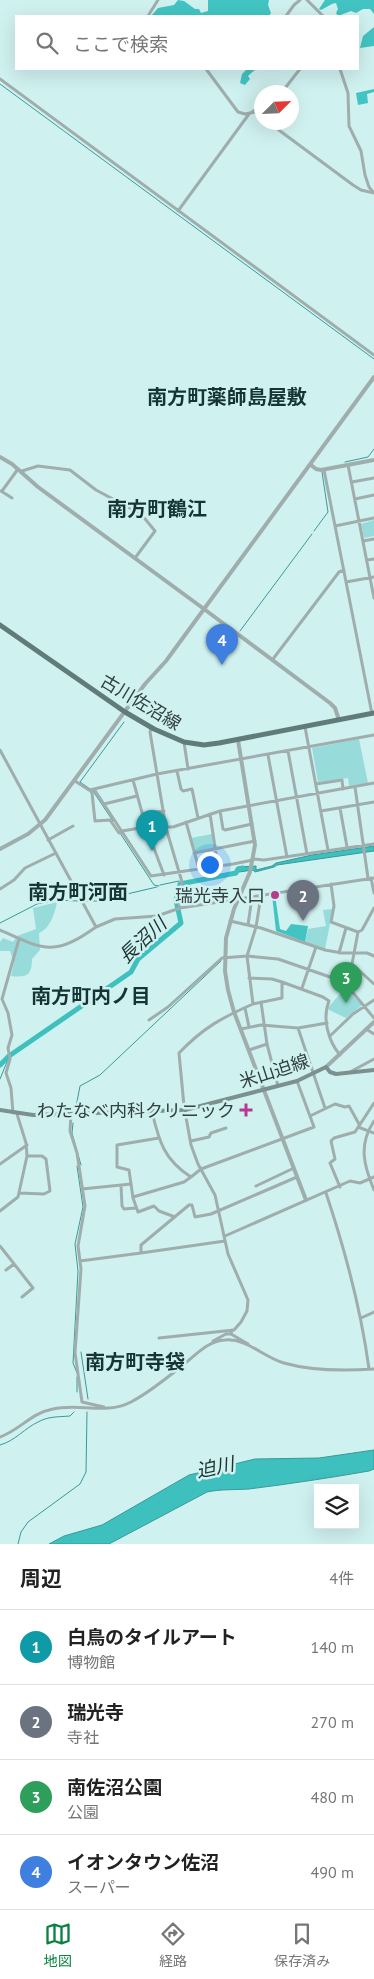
<!DOCTYPE html>
<html lang="ja">
<meta charset="utf-8">
<style>
:root{--surface:#fff;--page:#f6f6f6;--text:#222;--muted:#767676;--line:#e0e0e0;--accent:#0b8043}
body{margin:0;font-family:"PT Sans","Noto Sans JP",sans-serif;background:var(--page);color:var(--text)}
.controls{position:absolute;right:15px;bottom:15px;display:grid;overflow:hidden;border-radius:0px;box-shadow:0 5px 20px #0002}
.controls button{width:45px;height:45px;display:grid;place-items:center;padding:0;border:0;border-bottom:1px solid var(--line);background:var(--surface);color:var(--text);font:25px sans-serif}
.compass{position:absolute;left:254px;top:85px;width:45px;height:45px;border-radius:50%;background:var(--surface);box-shadow:0 5px 20px #0002;rotate:66deg}
.you{position:absolute;left:209px;top:864px;width:18px;height:18px;margin:-12px;border:4px solid #fff;border-radius:50%;background:#1a73e8;box-shadow:0 0 0 8px #1a73e833}
.badge{display:grid;place-items:center;width:32px;height:32px;border-radius:50%;background:var(--accent);color:#fff;font-size:16px;font-weight:700}
.pin{position:absolute;translate:-50% -41px;filter:drop-shadow(0 1px 2px #0008)}
.pin::after{content:'';position:absolute;top:26px;width:18px;height:15px;background:inherit;clip-path:polygon(0 0,100% 0,50% 100%)}
.list{margin:0;padding:0;list-style:none}
h2{display:flex;justify-content:space-between;align-items:center;height:65px;margin:0;padding:0 20px;font-size:21px}
h2 small{font-size:16px;font-weight:400;color:var(--muted)}
.list li{display:grid;grid-template-columns:32px 1fr auto;gap:15px;align-items:center;box-sizing:border-box;height:75px;padding:0 20px;border-top:1px solid var(--line)}
.list b{display:block;font-size:19px;white-space:nowrap}
.list p{margin:0;font-size:16px;white-space:nowrap;color:var(--muted)}
.list em{font-size:16px;font-style:normal;color:var(--muted)}
.icon{flex:none;width:28px;height:28px;fill:none;stroke:currentColor;stroke-width:2;stroke-linecap:round;stroke-linejoin:round}
.map{position:relative;flex:none;width:374px;height:1544px;overflow:hidden}
.search{position:absolute;background:var(--surface);box-shadow:0 5px 20px #0002;left:15px;right:15px;top:15px;height:55px;display:flex;align-items:center;gap:12px;box-sizing:border-box;padding:0 18px;border-radius:0px;color:var(--muted);font-size:19px}
.sheet{height:365px;background:var(--surface)}
nav{display:flex;justify-content:space-around;align-items:center;box-sizing:border-box;height:70px;border-top:1px solid var(--line);background:var(--surface);font-size:14px;color:var(--muted)}
nav a{display:grid;justify-items:center;gap:2px}
nav .on{color:var(--accent)}
.map>svg:first-child{display:block}
.green{fill:#97dcda}
.forest{fill:#42c4c2}
.water{fill:#3dc0be;stroke:#3a9a98}
.lines{fill:none;stroke-linecap:round;stroke-linejoin:round}
.stream{stroke:#3a9a98;stroke-width:1}
.river{stroke:#3dc0be;stroke-width:5}
.minor{stroke:#9faead;stroke-width:3}
.tertiary{stroke:#9faead;stroke-width:4}
.secondary{stroke:#7b908f;stroke-width:4}
.primary{stroke:#617b7a;stroke-width:5}
.poi-dot{fill:#b63b8d;stroke:#cff1f0;stroke-width:2}
.labels{text-anchor:middle;dominant-baseline:central;stroke-width:5;stroke-linejoin:round;paint-order:stroke}
.street-label{font-size:18px;fill:#324040;stroke:#cff1f0}
.poi-label{font-size:18px;fill:#324040;stroke:#cff1f0;text-anchor:end}
.water-label{font-size:19px;font-style:italic;fill:#1c3232;stroke:#cff1f0}
.quarter-label{font-size:20px;font-weight:bold;fill:#173434;stroke:#cff1f0}
</style>
<div class="map">
<svg width="374" height="1544" viewBox="0 0 374 1544">
<rect width="100%" height="100%" fill="#cff1f0"/>
<path class="green" d="M374,520V536L364,538L361,524Z
M359,739L368,783L349,786L348,778L318,782L312,748Z
M212,834L214,848L195,852L191,838Z
M57,902C55,913 50,929 39,933L40,950L32,959C32,975 27,978 11,976L14,962L10,951H0V942L3,938L13,942L17,936L36,929L33,908Z
M333,909L325,949L305,942L308,929L326,926L323,910Z
M345,988L362,1005L346,1018L327,1009Z"/>
<path class="forest" d="M178,0L184,1L195,9H199L201,13L208,11V0H269L268,5L271,13L269,16H151L158,8L174,5Z
M325,0H374V14L370,9H363L356,13L351,11L338,16L336,13L338,9L336,3L332,4L321,10L319,9Z
M374,27V46L360,48L363,36Z
M247,69H256L248,76L250,79L245,85L240,83L242,74Z
M374,89V92L367,94L368,103L358,105L356,93Z
M272,895H275L280,929L286,931L291,924L308,926L305,942L276,931Z"/>
<path class="water" d="M374,846V851L277,865L274,867L255,872L253,870L239,872L238,867L256,866V870L272,866L276,863L312,855Z
M374,1450V1469L369,1471C329,1478 289,1484 249,1489C235,1490 221,1489 207,1492L109,1544H49L64,1536L102,1525L189,1475L255,1459L319,1458Z"/>
<g class="lines">
<path class="stream" d="M0,84L374,359
M345,462L368,457L374,449
M314,531L328,512L322,472
M240,631L312,534
M90,789L80,782L124,722
M93,791L113,821
M120,833L152,882L154,885L159,886
M160,885L179,881
M83,901H97L157,887
M0,923L37,904L56,900L79,901
M0,1079L9,1057
M76,1107L80,1086L100,1075L221,961
M73,1123L72,1133L81,1165
M81,1352L88,1399
M77,1373L73,1363L78,1271L75,1244L83,1207L77,1166
M77,1377V1392
M0,1445C15,1441 25,1428 38,1422C49,1416 59,1417 70,1416L74,1412
M18,1544L21,1532L28,1522L80,1484L86,1472L87,1412"/>
<path class="river" d="M0,1065L9,1056L131,972L138,959L181,923L176,900L180,884L236,873L238,869L243,868"/>
<path class="minor" d="M307,0L323,16
M148,16L158,0
M286,16L294,5L300,0
M206,69L238,112L245,114L255,112L262,117
M340,69L348,93L349,126L361,151L365,175L369,187L374,193
M0,79L374,355
M282,92L300,69
M252,112L262,106
M268,122L353,185L361,190L374,193
M178,211L249,114
M348,465L374,598
M324,470L372,714
M22,471L38,466L70,470L96,490L141,514L155,531L135,558
M352,482L374,478
M1,491L12,498
M2,491L18,469
M355,499L374,495
M335,526L374,518
M363,541L374,539
M367,560L374,559
M346,582L374,577
M273,659L339,572L344,570
M305,727L328,850
M151,728L150,732L166,828L182,882L178,899L180,908
M184,742L188,769
M0,750L96,927C54,957 44,950 0,930
M288,751L307,854
M268,755L287,857
M177,771L181,789L183,791L192,789L198,818
M133,780L146,827L164,875
M75,781L89,790L94,789L151,876L233,864L253,860
M316,784L342,780L343,789
M355,787L368,878
M94,789L157,774L374,735
M90,790L92,793L95,821L110,820L119,833L123,832
M104,804L137,796
M340,808L347,847
M220,811L223,829L225,830L252,824
M321,811L374,802
M142,814L164,811
M210,814L218,867
M186,822L199,869
M122,831L146,827H173L220,811L374,783
M48,840L73,826
M194,853L255,841
M254,859L264,860L374,844
M371,878L374,893
M331,884L334,906L331,922L358,932
M0,889L14,880L25,868L56,853
M261,896L256,927L247,956L253,1004L282,998V982L323,997L329,1001C322,1018 328,1041 340,1055
M374,908L362,930L358,932L352,964L374,984
M230,921L261,928L325,950L342,953H367L374,956
M248,925L252,897
M96,927L115,919L157,916L180,908L374,878
M339,953L346,928
M249,978L272,979L282,982
M302,988L316,947
M261,1002L267,1044L278,1086
M245,1008L249,1027
M149,1020L168,1007L222,958L247,956L278,959L333,978L354,994L374,1018
M298,1028L325,1108
M241,1029L261,1025L298,1028L327,1023
M366,1029L374,1034
M330,1036L353,1014L374,1000
M249,1050L267,1044
M350,1072L374,1059
M152,1112C159,1141 164,1160 191,1177L201,1169
M13,1113L11,1088L6,1073L10,1059L8,1048L12,1035L8,1013L2,999L19,939
M71,1114L70,1131L77,1153L85,1206L78,1246L81,1269L75,1353L82,1402L104,1407
M310,1116L335,1104L345,1107L349,1106L359,1124
M374,1121C358,1145 364,1166 374,1190
M358,1127L374,1133
M159,1138L117,1145V1167L129,1170L133,1198L138,1212L154,1206L159,1211L175,1217
M191,1141L209,1137L211,1133L226,1128
M0,1164L27,1145
M201,1169L314,1127L297,1081
M121,1185L122,1206L124,1209L136,1208
M256,1186L294,1168
M340,1187L330,1163L335,1159L331,1141L334,1138L355,1132L374,1103
M82,1189L131,1184
M19,1193L44,1194L50,1191L46,1159L42,1156H27
M326,1193C345,1250 361,1309 369,1369
M133,1197L184,1182L191,1177
M0,1211L18,1197L27,1156L26,1143L17,1114
M225,1236L350,1181L360,1183L374,1177
M0,1246L33,1288L22,1297
M141,1253L225,1241
M80,1261L141,1253V1245L189,1205H192L195,1217L211,1214L297,1177
M6,1270L14,1264
M361,1318L374,1312
M231,1334L248,1344
M159,1338L234,1330L241,1322L247,1311L248,1300L228,1254L215,1195L198,1164L191,1145L184,1106L179,1053C203,1028 221,1018 253,1004
M213,1341L226,1334H231L232,1330
M0,1437C20,1430 31,1413 53,1409C79,1403 106,1415 131,1402C150,1392 167,1378 183,1365C196,1355 207,1341 225,1340C247,1338 263,1357 284,1363C312,1371 345,1371 374,1369"/>
<path class="tertiary" d="M0,457L12,464L38,487L204,609L374,377
M311,465L316,469L321,470L374,460
M238,740L255,845L250,872L234,909L226,938L225,971L228,990L234,1012L306,1200
M0,849L28,834L45,820L145,684L166,661L204,609L330,703L335,708L339,720
M326,1067L374,1022"/>
<path class="secondary" d="M0,1110L33,1115L185,1110L297,1081L326,1067L330,1072L336,1074L374,1070"/>
<path class="primary" d="M0,625L125,712L154,729L184,742L204,745L219,743L374,713"/>
</g>
<g class="poi-dot">
<circle cx="275" cy="895" r="5"/>
<path d="M243.5 1102.5h5v5h5v5h-5v5h-5v-5h-5v-5h5z"/>
</g>
<g class="labels">
<g class="street-label">
<text transform="translate(141 702) rotate(31)">古川佐沼線</text>
<text transform="translate(274 1071) rotate(-18)">米山迫線</text>
</g>
<g class="poi-label">
<text x="265" y="895">瑞光寺入口</text>
<text x="235" y="1110">わたなべ内科クリニック</text>
</g>
<g class="water-label">
<text transform="translate(142 940) rotate(-43)">長沼川</text>
<text transform="translate(215 1467) rotate(-12)">迫川</text>
</g>
<g class="quarter-label">
<text x="227" y="397">南方町薬師島屋敷</text>
<text x="157" y="509">南方町鶴江</text>
<text x="78" y="892">南方町河面</text>
<text x="91" y="996">南方町内ノ目</text>
<text x="135" y="1362">南方町寺袋</text>
</g>
</g>
</svg>
<div class="controls">
<button><svg class="icon" aria-label="layers" viewBox="0 0 24 24"><path d="M12 4l9 5-9 5-9-5zM3 14l9 5 9-5"/></svg></button>
</div>
<svg class="compass" viewBox="-18 -18 36 36"><path d="M0-13l5 13h-10z" fill="#e53935"/><path d="M0 13l5-13h-10z" fill="#767676"/></svg>
<div class="you"></div>
<div class="pin badge" style="left:152px;top:851px;background:#0f9aa8">1</div>
<div class="pin badge" style="left:303px;top:921px;background:#6b7280">2</div>
<div class="pin badge" style="left:346px;top:1003px;background:#2e9e5b">3</div>
<div class="pin badge" style="left:222px;top:665px;background:#3f7fe0">4</div>
<div class="search"><svg class="icon" aria-label="search" viewBox="0 0 24 24"><circle cx="10" cy="10" r="6"/><path d="M15 15l6 6"/></svg>ここで検索</div>
</div>
<section class="sheet">
<h2>周辺<small>4件</small></h2>
<ul class="list">
<li><span class="badge" style="background:#0f9aa8">1</span><div><b>白鳥のタイルアート</b><p>博物館</p></div><em>140 m</em></li>
<li><span class="badge" style="background:#6b7280">2</span><div><b>瑞光寺</b><p>寺社</p></div><em>270 m</em></li>
<li><span class="badge" style="background:#2e9e5b">3</span><div><b>南佐沼公園</b><p>公園</p></div><em>480 m</em></li>
<li><span class="badge" style="background:#3f7fe0">4</span><div><b>イオンタウン佐沼</b><p>スーパー</p></div><em>490 m</em></li>
</ul>
</section>
<nav>
<a class="on"><svg class="icon" aria-label="map" viewBox="0 0 24 24"><path d="M3 6l6-2 6 2 6-2v14l-6 2-6-2-6 2zM9 4v14M15 6v14"/></svg>地図</a>
<a><svg class="icon" aria-label="directions" viewBox="0 0 24 24"><path d="M12 3l9 9-9 9-9-9zM9 14v-3h6M13 9l2 2-2 2"/></svg>経路</a>
<a><svg class="icon" aria-label="saved" viewBox="0 0 24 24"><path d="M7 4h10v16l-5-4-5 4z"/></svg>保存済み</a>
</nav>
